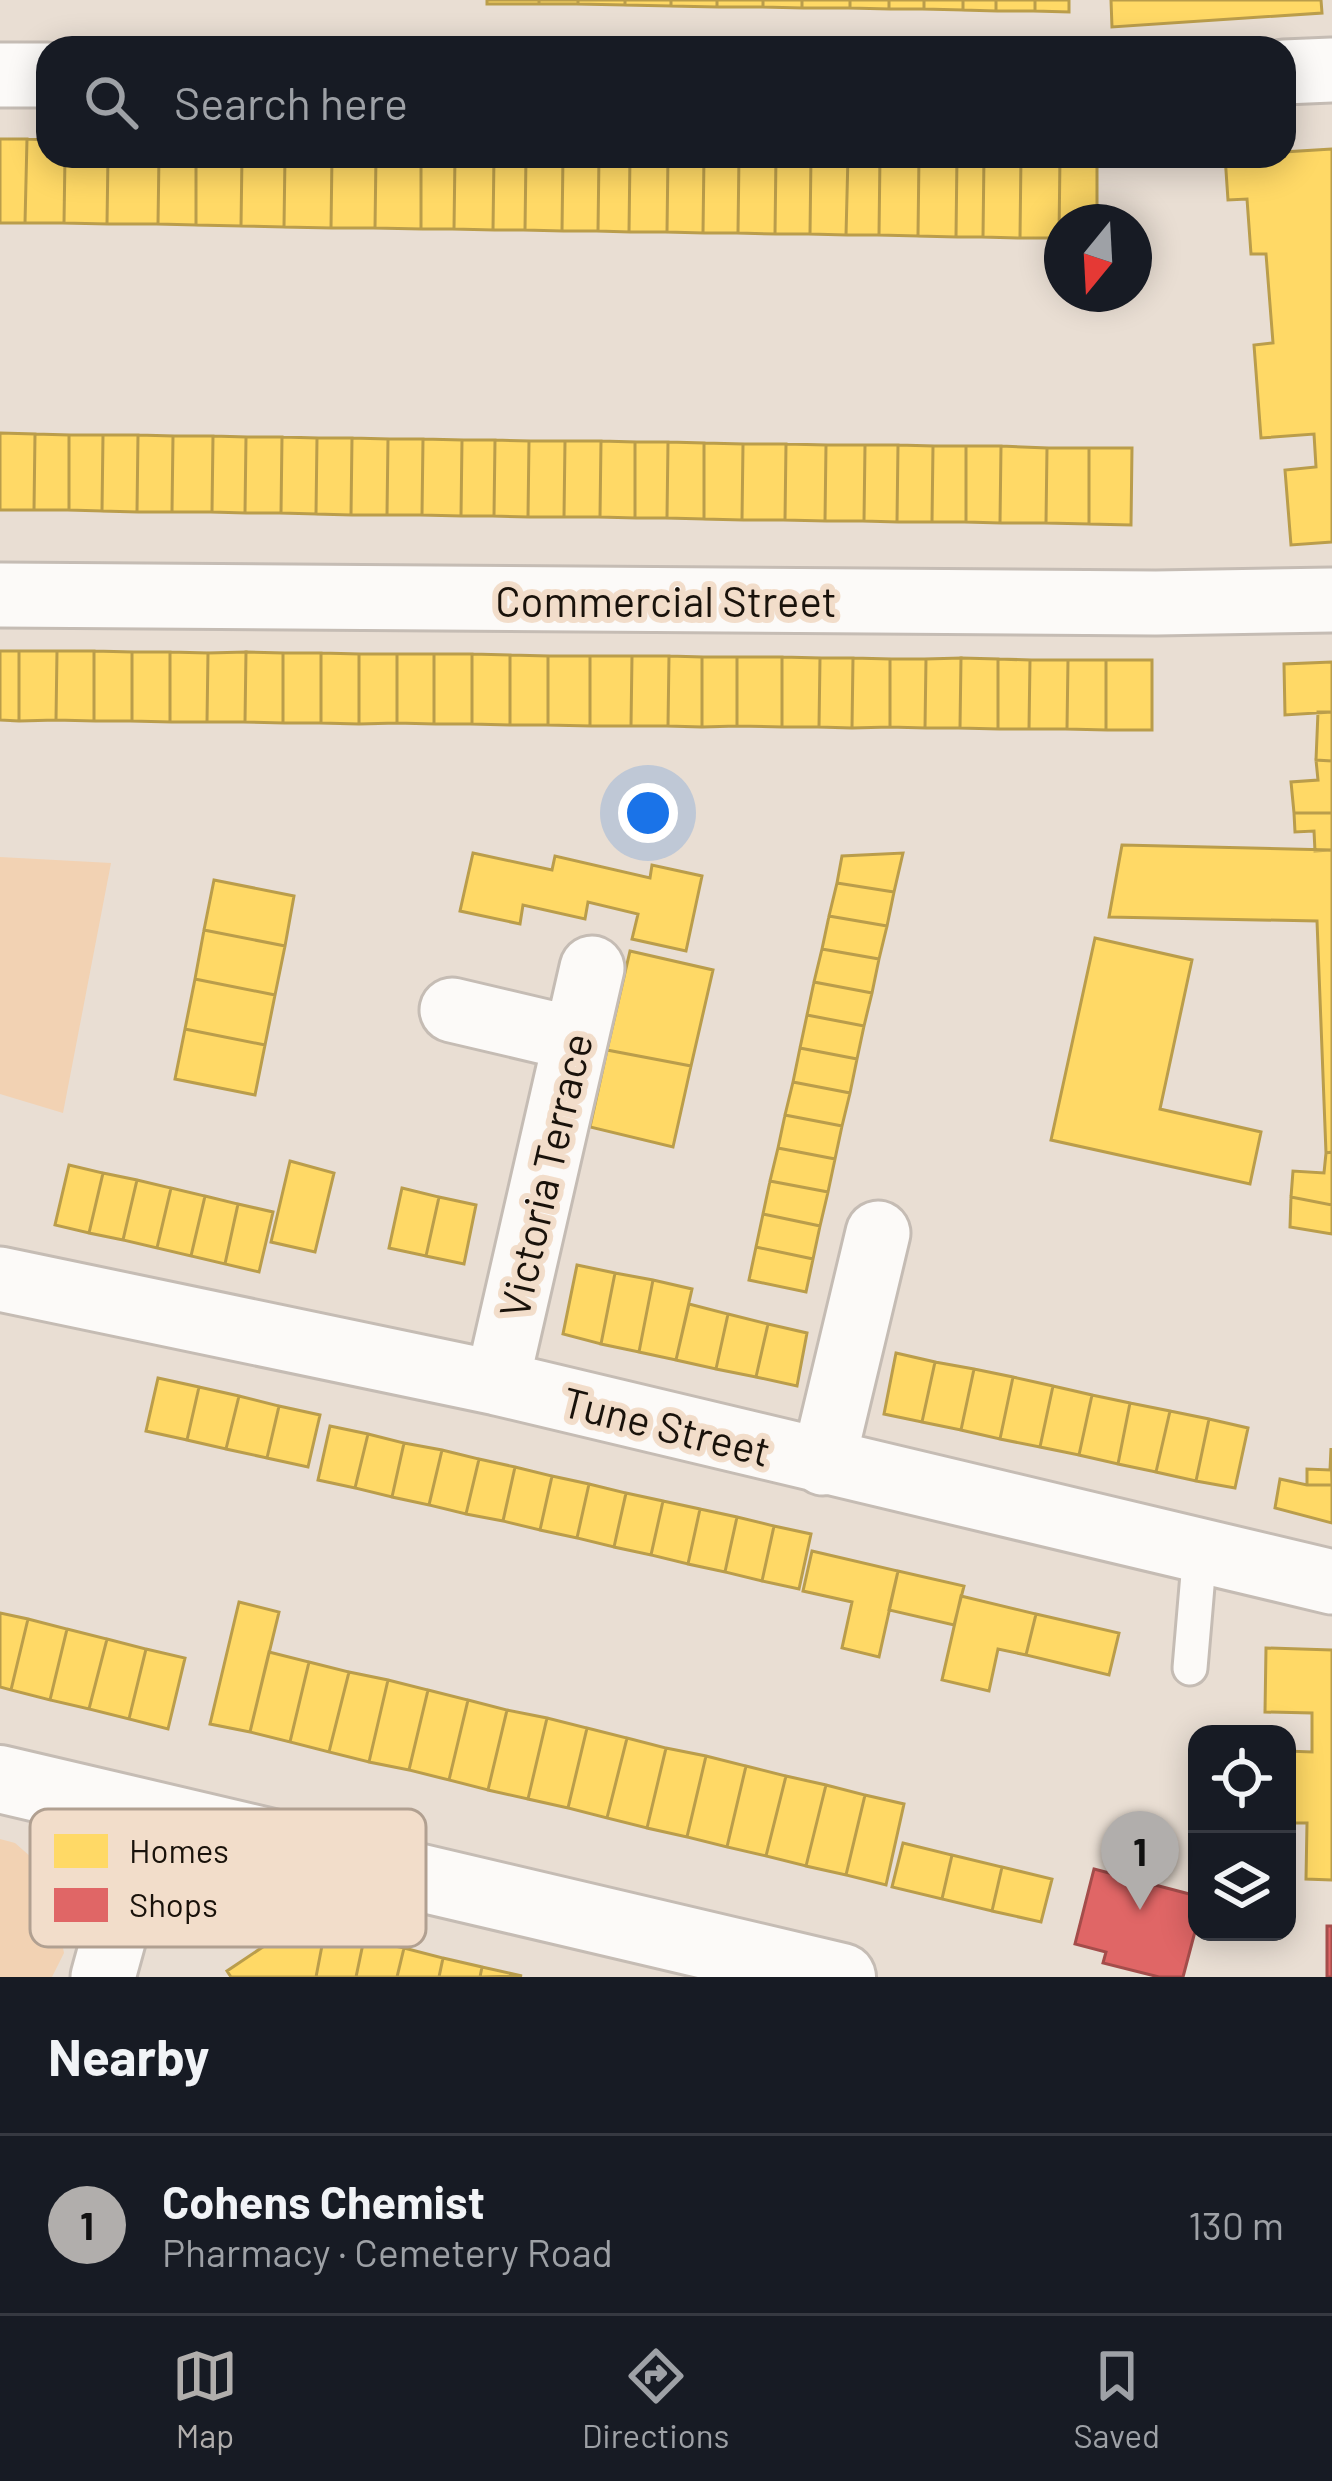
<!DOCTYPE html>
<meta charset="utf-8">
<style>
:root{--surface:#171b24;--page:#20242c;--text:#f1f3f6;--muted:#9ea1a6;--line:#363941;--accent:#b1aeac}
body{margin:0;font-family:Barlow,sans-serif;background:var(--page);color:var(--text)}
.controls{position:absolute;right:36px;bottom:36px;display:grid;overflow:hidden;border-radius:24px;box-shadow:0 6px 30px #0003}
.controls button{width:108px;height:108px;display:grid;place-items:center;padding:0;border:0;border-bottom:3px solid var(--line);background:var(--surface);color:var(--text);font:60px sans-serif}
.compass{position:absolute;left:1044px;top:204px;width:108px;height:108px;border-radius:50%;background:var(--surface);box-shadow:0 6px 30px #0003;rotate:198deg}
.you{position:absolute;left:648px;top:813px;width:42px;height:42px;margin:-30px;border:9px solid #fff;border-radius:50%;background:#1a73e8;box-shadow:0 0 0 18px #1a73e833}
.badge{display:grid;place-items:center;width:78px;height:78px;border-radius:50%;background:var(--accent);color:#111;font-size:39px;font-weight:700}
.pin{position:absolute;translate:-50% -99px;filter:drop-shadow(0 3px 6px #0008)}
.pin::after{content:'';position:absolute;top:63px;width:42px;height:36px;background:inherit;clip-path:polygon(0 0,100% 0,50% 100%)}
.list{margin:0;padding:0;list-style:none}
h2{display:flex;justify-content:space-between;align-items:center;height:156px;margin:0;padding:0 48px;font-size:51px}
h2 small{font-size:39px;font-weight:400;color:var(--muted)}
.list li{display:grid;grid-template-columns:78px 1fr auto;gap:36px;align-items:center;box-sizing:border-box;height:180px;padding:0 48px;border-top:3px solid var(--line)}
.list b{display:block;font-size:45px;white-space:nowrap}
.list p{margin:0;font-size:39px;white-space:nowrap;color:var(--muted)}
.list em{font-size:39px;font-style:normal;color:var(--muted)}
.icon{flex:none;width:66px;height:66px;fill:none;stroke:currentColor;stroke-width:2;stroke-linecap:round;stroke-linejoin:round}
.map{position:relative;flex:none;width:1332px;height:1977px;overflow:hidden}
.search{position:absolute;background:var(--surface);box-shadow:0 6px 30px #0003;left:36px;right:36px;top:36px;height:132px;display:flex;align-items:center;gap:30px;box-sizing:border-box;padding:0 42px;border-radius:36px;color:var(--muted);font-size:45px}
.sheet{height:336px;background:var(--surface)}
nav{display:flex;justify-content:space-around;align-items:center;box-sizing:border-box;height:168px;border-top:3px solid var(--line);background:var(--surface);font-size:33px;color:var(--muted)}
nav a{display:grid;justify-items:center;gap:6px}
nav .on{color:var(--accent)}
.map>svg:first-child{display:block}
.green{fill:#f2d2b3}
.homes{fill:#ffd966;stroke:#ba9d4b;stroke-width:3}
.shops{fill:#e06666;stroke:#a44d4b;stroke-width:3}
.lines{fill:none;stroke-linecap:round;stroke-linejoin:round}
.service-casing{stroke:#c5bcb4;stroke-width:39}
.minor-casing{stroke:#c5bcb4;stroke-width:69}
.trunk-casing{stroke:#c5bcb4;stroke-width:72}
.service{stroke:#fcfaf8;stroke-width:33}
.minor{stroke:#fcfaf8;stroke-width:63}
.trunk{stroke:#fcfaf8;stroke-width:66}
.labels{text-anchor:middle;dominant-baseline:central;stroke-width:12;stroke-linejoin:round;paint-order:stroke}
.street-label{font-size:42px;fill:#19120b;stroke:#f2ddca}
.key{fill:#f2ddca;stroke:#b1a091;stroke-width:3}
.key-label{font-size:33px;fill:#19120b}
</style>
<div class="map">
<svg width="1332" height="1977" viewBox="0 0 1332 1977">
<rect width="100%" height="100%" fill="#e9ded3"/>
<path class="green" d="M0,857L111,863L63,1113L0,1094Z
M0,1839L15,1843L48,1872L64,1953L52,1977H0Z"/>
<path class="homes" d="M487,0H539V4H487Z
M539,0H578V4H539Z
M578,0H625V5L578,4Z
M625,0H671V6L625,5Z
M671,0H717V7L671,6Z
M717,0H763V7H717Z
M763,0H802V8L763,7Z
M802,0H850V8H802Z
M850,0H889V9L850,8Z
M889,0H924V9H889Z
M924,0H963V10L924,9Z
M963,0H996V11L963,10Z
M996,0H1035V11H996Z
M1035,0H1069V12L1035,11Z
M1111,0H1321L1322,13L1112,27Z
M0,139H27L25,223H0Z
M27,139L48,140V156H65L64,223H25Z
M1332,149V542L1291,545L1285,470L1316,467L1314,434L1261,438L1254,345L1273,343L1266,254H1251L1247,199L1228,200L1225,156H1284V152Z
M65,156H108L107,224L64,223Z
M108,156H159L158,224H107Z
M159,156H196V225L158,224Z
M196,156H242L241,226L196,225Z
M242,156H285L284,227L241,226Z
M285,156H332L331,228L284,227Z
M332,156H376L375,228H331Z
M376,156H421V229L375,228Z
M421,156H455L454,229H421Z
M455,156H494L493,230L454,229Z
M494,156H526L525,230H493Z
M526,156H563L562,231L525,230Z
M563,156H599L598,231H562Z
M599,156H630L629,232L598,231Z
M630,156H668L667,232H629Z
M668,156H704L703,233L667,232Z
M704,156H739L738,233H703Z
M739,156H776L775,234L738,233Z
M776,156H811L810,234H775Z
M811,156H848L846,235L810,234Z
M848,156H880L879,235H846Z
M880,156H919L918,236L879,235Z
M919,156H957L956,237L918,236Z
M957,156H984L983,237H956Z
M984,156H1021L1020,238L983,237Z
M1021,156H1060L1059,238H1020Z
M1060,156H1097V222H1062V238H1059Z
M0,433L35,434L34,510H0Z
M35,434L69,435V510H34Z
M69,435H103L102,511L69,510Z
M103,435H138L137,512L102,511Z
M138,435L173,436L172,512H137Z
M173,436H213L212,512H172Z
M213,436L246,437L245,513L212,512Z
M246,437H282L281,513H245Z
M282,437L317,438L316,514L281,513Z
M317,438H352L351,515L316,514Z
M352,438L388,439L387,515H351Z
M388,439H423L422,515H387Z
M423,439L462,440L461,516L422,515Z
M462,440H495L494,516H461Z
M495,440L529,441L528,517L494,516Z
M529,441H565L564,517H528Z
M565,441H601L600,517H564Z
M601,441L635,442V518L600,517Z
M635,442H668L667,518H635Z
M668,442L704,443V519L667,518Z
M704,443L743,444L742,520L704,519Z
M743,444H786L785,520H742Z
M786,444L826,445L825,521L785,520Z
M826,445H865L864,521H825Z
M865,445H898L897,522L864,521Z
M898,445L933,446L932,522H897Z
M933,446H966V522H932Z
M966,446H1001L1000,523L966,522Z
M1001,446L1047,448L1046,523H1000Z
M1047,448H1089V524L1046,523Z
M1089,448H1132L1131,525L1089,524Z
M0,651H19V721L0,720Z
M19,651H57L56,720L19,721Z
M57,651H94V721L56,720Z
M94,651L132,652V721H94Z
M132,652H170V722L132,721Z
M170,652L208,653L207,722H170Z
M246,652L283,653V723L245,722Z
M246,652L245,722H207L208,653Z
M283,653H321V723H283Z
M321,653L359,654V724L321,723Z
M359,654H397V723L359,724Z
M397,654H434V724L397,723Z
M434,654H472V724H434Z
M472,654L510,655V725L472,724Z
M510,655L548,656V725H510Z
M548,656H590V726L548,725Z
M590,656H632L631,726H590Z
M632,656H669L668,726H631Z
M669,656L702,657V727L668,726Z
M702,657H737V726L702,727Z
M737,657H782V727L737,726Z
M782,657L820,658L819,727H782Z
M820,658H853L852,728L819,727Z
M853,658L890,659V727L852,728Z
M961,658L998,659V729L960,728Z
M961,658L960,728H925L926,659Z
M890,659H926L925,728L890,727Z
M998,659L1030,660L1029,729H998Z
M1030,660H1068L1067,729H1029Z
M1068,660H1106V730L1067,729Z
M1106,660H1152V730H1106Z
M1332,662V712L1285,715L1284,664Z
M1318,712H1332V761L1316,760Z
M1316,760L1332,761V813H1294L1291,782L1318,780Z
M1294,813H1332V850L1315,851L1314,831L1295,832Z
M1122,845L1332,850V1152L1326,1153L1317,921L1109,917Z
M473,853L552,870L555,856L650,878L652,865L702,876L686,951L632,939L638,914L588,902L585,919L523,905L520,924L460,911Z
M903,853L894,892L837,883L842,856Z
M214,880L294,896L285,946L204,930Z
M837,883L894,892L887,926L829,916Z
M829,916L887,926L879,959L822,949Z
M204,930L285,946L275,995L195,979Z
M1095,938L1192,960L1160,1109L1261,1132L1250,1184L1051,1140Z
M822,949L879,959L872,993L814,982Z
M630,951L713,970L691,1066L607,1050Z
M195,979L275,995L265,1045L185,1029Z
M814,982L872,993L864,1026L807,1015Z
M807,1015L864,1026L857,1059L800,1048Z
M185,1029L265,1045L255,1095L175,1079Z
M800,1048L857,1059L850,1093L793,1082Z
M607,1050L691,1066L673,1147L590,1127Z
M793,1082L850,1093L842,1126L785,1115Z
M785,1115L842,1126L835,1159L778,1148Z
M778,1148L835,1159L828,1192L770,1181Z
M1332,1152V1205L1291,1197L1293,1171L1324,1173L1326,1153Z
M290,1161L334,1173L315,1252L271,1242Z
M69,1165L103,1173L89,1233L55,1225Z
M103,1173L137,1180L123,1240L89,1233Z
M137,1180L171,1188L157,1248L123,1240Z
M770,1181L828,1192L820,1226L763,1214Z
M171,1188L205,1196L191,1256L157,1248Z
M402,1188L439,1197L426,1256L389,1248Z
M205,1196L238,1204L225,1264L191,1256Z
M439,1197L476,1205L464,1264L426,1256Z
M1291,1197L1332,1205V1234L1290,1227Z
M238,1204L273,1212L259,1272L225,1264Z
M763,1214L820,1226L813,1259L756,1247Z
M756,1247L813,1259L806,1292L749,1280Z
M577,1265L615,1273L601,1344L563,1334Z
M615,1273L653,1280L639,1352L601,1344Z
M653,1280L692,1289L676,1360L639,1352Z
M689,1304L728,1314L716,1369L676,1360Z
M728,1314L768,1324L756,1377L716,1369Z
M768,1324L807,1333L797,1386L756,1377Z
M896,1353L935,1362L922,1422L884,1414Z
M935,1362L974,1369L961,1430L922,1422Z
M974,1369L1013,1377L1000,1439L961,1430Z
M1013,1377L1053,1386L1040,1447L1000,1439Z
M158,1378L199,1387L187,1440L146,1431Z
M1053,1386L1092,1395L1079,1455L1040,1447Z
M199,1387L239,1396L226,1449L187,1440Z
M1092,1395L1130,1403L1118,1464L1079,1455Z
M239,1396L279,1406L267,1458L226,1449Z
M1130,1403L1170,1411L1156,1472L1118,1464Z
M279,1406L320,1415L308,1467L267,1458Z
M1170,1411L1209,1419L1196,1481L1156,1472Z
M1209,1419L1248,1428L1235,1488L1196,1481Z
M330,1426L368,1434L355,1488L318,1480Z
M368,1434L404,1443L392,1497L355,1488Z
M404,1443L442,1450L429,1505L392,1497Z
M1331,1448L1332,1485H1307V1469L1330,1470Z
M442,1450L479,1459L466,1514L429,1505Z
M479,1459L515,1467L503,1521L466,1514Z
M515,1467L552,1476L540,1530L503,1521Z
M552,1476L589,1484L577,1538L540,1530Z
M1280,1479L1307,1485H1332V1523L1275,1508Z
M589,1484L626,1493L614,1547L577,1538Z
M626,1493L663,1501L651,1555L614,1547Z
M663,1501L700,1509L688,1564L651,1555Z
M700,1509L737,1517L725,1572L688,1564Z
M737,1517L774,1526L762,1581L725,1572Z
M774,1526L811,1534L799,1589L762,1581Z
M812,1551L898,1571L879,1657L842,1648L852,1602L803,1591Z
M898,1571L964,1586L954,1625L889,1610Z
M961,1596L1036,1614L1026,1655L998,1649L989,1691L942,1680Z
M239,1602L279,1612L250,1732L210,1724Z
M0,1613L28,1619L11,1690L0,1687Z
M1036,1614L1119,1633L1109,1675L1026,1655Z
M28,1619L67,1629L50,1700L11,1690Z
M67,1629L107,1639L89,1709L50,1700Z
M107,1639L146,1649L129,1719L89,1709Z
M1266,1648L1332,1650V1880L1306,1879L1307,1823H1287V1751L1312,1752V1713L1265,1712Z
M146,1649L185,1658L168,1729L129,1719Z
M269,1652L309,1662L290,1742L250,1732Z
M309,1662L349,1672L329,1752L290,1742Z
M349,1672L388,1680L369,1762L329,1752Z
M388,1680L428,1690L409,1770L369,1762Z
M428,1690L468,1700L449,1780L409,1770Z
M468,1700L507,1710L488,1790L449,1780Z
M507,1710L547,1718L528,1799L488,1790Z
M547,1718L587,1728L568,1808L528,1799Z
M587,1728L627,1738L607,1818L568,1808Z
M627,1738L666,1748L647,1828L607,1818Z
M666,1748L706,1756L687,1837L647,1828Z
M706,1756L746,1766L727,1847L687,1837Z
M746,1766L786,1776L766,1856L727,1847Z
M786,1776L826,1785L806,1866L766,1856Z
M826,1785L865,1795L846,1875L806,1866Z
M865,1795L904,1804L886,1885L846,1875Z
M903,1843L952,1855L942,1899L892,1887Z
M952,1855L1002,1867L992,1911L942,1899Z
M1002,1867L1052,1879L1041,1922L992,1911Z
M297,1924L325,1930L316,1977H231L227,1971Z
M325,1930L364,1939L356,1977H316Z
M364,1939L404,1948L397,1977H356Z
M404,1948L443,1958L439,1977H397Z
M443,1958L482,1967L480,1977H439Z
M482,1967L522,1976L480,1977Z"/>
<path class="shops" d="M1094,1869L1197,1896V1924L1183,1977H1159L1103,1963L1106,1952L1075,1944Z
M1327,1926H1332V1977H1327Z"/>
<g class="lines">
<defs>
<path id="service" d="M1190,1668L1200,1551"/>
<path id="minor" d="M1284,72L1332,70
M0,75H48
M0,595L1156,603L1332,600
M452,1010L575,1039
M0,1279L497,1383L1332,1582
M497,1383L592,968
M823,1463L878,1233
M103,1977L148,1814"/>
<path id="trunk" d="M0,1779L842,1977"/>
</defs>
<use href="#service" class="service-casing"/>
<use href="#minor" class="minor-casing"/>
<use href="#trunk" class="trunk-casing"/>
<use href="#service" class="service"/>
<use href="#minor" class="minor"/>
<use href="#trunk" class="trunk"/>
</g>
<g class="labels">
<g class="street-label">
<text x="666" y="600">Commercial Street</text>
<text transform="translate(544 1175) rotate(-77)">Victoria Terrace</text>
<text transform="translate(667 1425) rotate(14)">Tune Street</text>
</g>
</g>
<rect x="30" y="1809" width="396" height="138" rx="18" class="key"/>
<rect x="54" y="1834" width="54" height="34" fill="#ffd966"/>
<rect x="54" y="1888" width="54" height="34" fill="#e06666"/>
<g class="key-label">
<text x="129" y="1863">Homes</text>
<text x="129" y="1917">Shops</text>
</g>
</svg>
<div class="controls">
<button><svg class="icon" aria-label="locate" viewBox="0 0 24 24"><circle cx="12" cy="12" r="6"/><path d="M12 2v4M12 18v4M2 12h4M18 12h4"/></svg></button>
<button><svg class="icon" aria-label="layers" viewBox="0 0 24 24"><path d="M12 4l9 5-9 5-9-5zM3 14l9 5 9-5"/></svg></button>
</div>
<svg class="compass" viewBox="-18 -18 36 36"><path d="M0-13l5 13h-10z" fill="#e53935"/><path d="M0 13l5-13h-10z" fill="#9ea1a6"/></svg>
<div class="you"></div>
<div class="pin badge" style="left:1140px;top:1910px">1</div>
<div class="search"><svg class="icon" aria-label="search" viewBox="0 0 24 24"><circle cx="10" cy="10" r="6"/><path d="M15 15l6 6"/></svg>Search here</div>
</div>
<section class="sheet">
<h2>Nearby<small></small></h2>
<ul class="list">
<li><span class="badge">1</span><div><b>Cohens Chemist</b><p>Pharmacy · Cemetery Road</p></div><em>130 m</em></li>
</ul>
</section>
<nav>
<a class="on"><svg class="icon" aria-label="map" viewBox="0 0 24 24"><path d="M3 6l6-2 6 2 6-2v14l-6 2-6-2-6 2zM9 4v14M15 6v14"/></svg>Map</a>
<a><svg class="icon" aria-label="directions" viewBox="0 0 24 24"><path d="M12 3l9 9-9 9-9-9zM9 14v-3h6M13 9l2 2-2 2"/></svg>Directions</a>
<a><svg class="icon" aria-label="saved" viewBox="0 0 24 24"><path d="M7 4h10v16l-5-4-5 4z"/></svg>Saved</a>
</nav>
